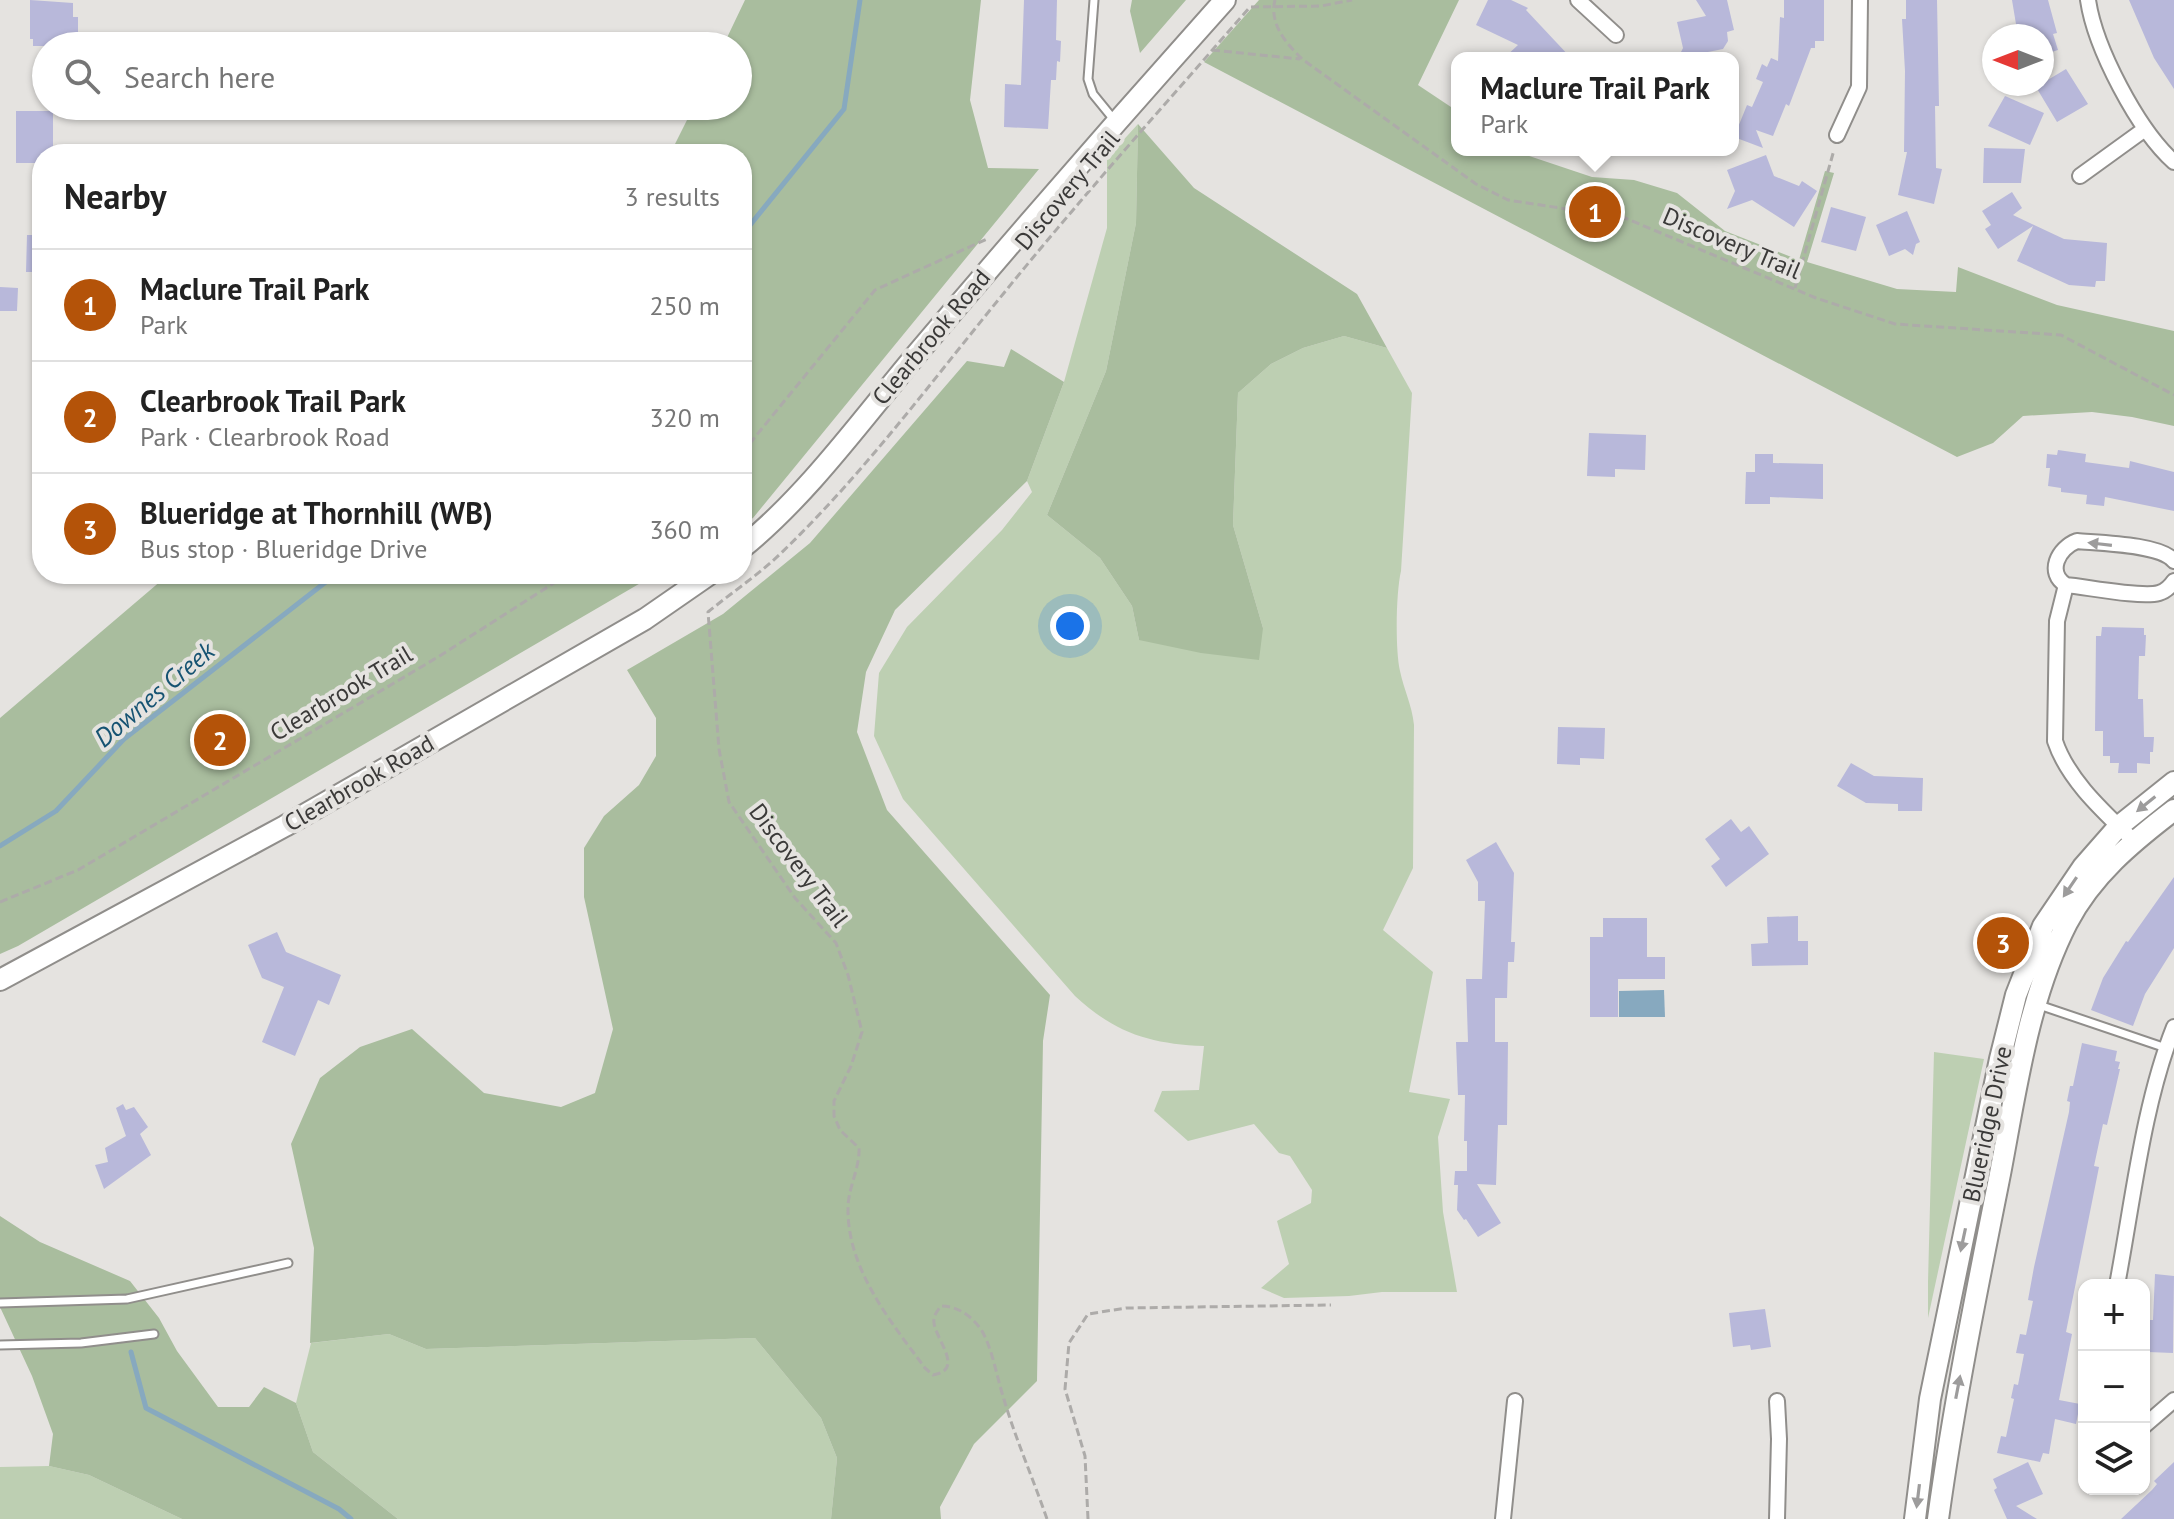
<!DOCTYPE html>
<meta charset="utf-8">
<style>
:root{--surface:#fff;--page:#f6f6f6;--text:#222;--muted:#767676;--line:#e0e0e0;--accent:#b45309}
body{margin:0;font-family:"PT Sans",sans-serif;background:var(--page);color:var(--text)}
.controls{position:absolute;right:24px;bottom:24px;display:grid;overflow:hidden;border-radius:16px;box-shadow:0 2px 6px #0004}
.controls button{width:72px;height:72px;display:grid;place-items:center;padding:0;border:0;border-bottom:2px solid var(--line);background:var(--surface);color:var(--text);font:40px sans-serif}
.compass{position:absolute;left:1982px;top:24px;width:72px;height:72px;border-radius:50%;background:var(--surface);box-shadow:0 2px 6px #0004;rotate:270deg}
.you{position:absolute;left:1070px;top:626px;width:28px;height:28px;margin:-20px;border:6px solid #fff;border-radius:50%;background:#1a73e8;box-shadow:0 0 0 12px #1a73e833}
.badge{display:grid;place-items:center;width:52px;height:52px;border-radius:50%;background:var(--accent);color:#fff;font-size:26px;font-weight:700}
.pin{position:absolute;translate:-50% -50%;border:4px solid #fff;box-shadow:0 2px 8px #0006}
.popup{position:absolute;left:1451px;top:52px;width:288px;height:104px;box-sizing:border-box;display:grid;place-content:center;border-radius:16px;background:var(--surface);filter:drop-shadow(0 2px 6px #0005);font-size:26px;white-space:nowrap;color:var(--muted)}
.popup b{font-size:30px;color:var(--text)}
.popup::after{content:'';position:absolute;left:50%;top:100%;margin-left:-16px;border:16px solid transparent;border-top-color:var(--surface)}
.list{margin:0;padding:0;list-style:none}
h2{display:flex;justify-content:space-between;align-items:center;height:104px;margin:0;padding:0 32px;font-size:34px}
h2 small{font-size:26px;font-weight:400;color:var(--muted)}
.list li{display:grid;grid-template-columns:52px 1fr auto;gap:24px;align-items:center;box-sizing:border-box;height:112px;padding:0 32px;border-top:2px solid var(--line)}
.list b{display:block;font-size:30px;white-space:nowrap}
.list p{margin:0;font-size:26px;white-space:nowrap;color:var(--muted)}
.list em{font-size:26px;font-style:normal;color:var(--muted)}
.icon{flex:none;width:44px;height:44px;fill:none;stroke:currentColor;stroke-width:2;stroke-linecap:round;stroke-linejoin:round}
.map{position:relative;flex:none;width:2174px;height:1519px;overflow:hidden}
.search{position:absolute;background:var(--surface);box-shadow:0 2px 6px #0004;left:32px;top:32px;width:720px;height:88px;display:flex;align-items:center;gap:20px;box-sizing:border-box;padding:0 28px;border-radius:44px;color:var(--muted);font-size:30px}
.panel{position:absolute;background:var(--surface);box-shadow:0 2px 6px #0004;left:32px;top:144px;width:720px;height:440px;border-radius:32px}
.map>svg:first-child{display:block}
.green{fill:#bdcfb2}
.forest{fill:#a9bd9e}
.water{fill:#87a9bf}
.lines{fill:none;stroke-linecap:round;stroke-linejoin:round}
.stream{stroke:#87a9bf;stroke-width:5}
.building{fill:#b8b8da}
.lane-casing{stroke:#908e8b;stroke-width:11}
.street-casing{stroke:#908e8b;stroke-width:18}
.secondary-casing{stroke:#908e8b;stroke-width:24}
.path{stroke:#adaba9;stroke-width:3;stroke-dasharray:8 4;stroke-linecap:butt}
.lane{stroke:#fff;stroke-width:7}
.street{stroke:#fff;stroke-width:14}
.secondary{stroke:#fff;stroke-width:20}
.oneway{fill:#9d9c9c}
.labels{text-anchor:middle;dominant-baseline:central;stroke-width:8;stroke-linejoin:round;paint-order:stroke}
.street-label{font-size:24px;fill:#3b3a39;stroke:#e5e3e0}
.water-label{font-size:26px;font-style:italic;fill:#165372;stroke:#e5e3e0}
</style>
<div class="map">
<svg width="2174" height="1519" viewBox="0 0 2174 1519">
<rect width="100%" height="100%" fill="#e5e3e0"/>
<path class="green" d="M1138,124L1136,223L1106,371L1047,515L1100,558L1132,606L1139,640L1263,628L1233,525L1238,393L1271,364L1303,348L1344,336L1387,348L1412,393L1401,571C1396,592 1395,649 1400,671C1404,690 1412,705 1414,725L1413,868L1383,930L1433,972L1409,1092L1450,1099L1438,1137L1443,1212L1457,1292H1382L1349,1296L1284,1298L1261,1288L1289,1264L1277,1221L1311,1203L1312,1190L1290,1156L1279,1153L1254,1124L1188,1141L1154,1111L1162,1091L1199,1090L1204,1046C1150,1044 1115,1033 1075,996L903,799L874,736L879,673L907,627L1002,530L1032,492L1027,481L1064,382L1107,228V158Z
M1934,1052L1984,1059L1928,1318V1282Z
M389,1334L426,1349L755,1338L821,1418L837,1458L831,1519H398L313,1452L296,1403L311,1343Z
M49,1466L89,1475L182,1519H0V1467Z"/>
<path class="forest" d="M745,0H981L970,100L988,168L1039,169L753,518L742,524V154H670L694,106H738V46H723Z
M1132,0H1186L1140,53L1130,11Z
M1259,0H1459L1418,85L1457,111V150H1511L1592,177L1634,180L1677,193L1725,231L1799,260L1825,171L1834,173L1807,262L1897,289L1956,292L1958,267L2057,305L2174,331V426L2132,417L2092,412L2023,416L1993,443L1957,457L1204,62Z
M1138,124L1194,188L1357,294L1387,348L1344,336L1303,348L1271,364L1238,393L1233,525L1263,628L1259,660L1201,653L1139,640L1132,606L1100,558L1047,515L1106,371L1136,223Z
M1011,349L1064,382L1027,481L895,610L866,672L857,732L887,810L1050,995L1043,1041L1037,1381L974,1444L940,1507L941,1519H831L837,1458L821,1418L755,1338L426,1349L389,1334L310,1343L314,1248L291,1144L320,1078L360,1047L412,1029L484,1093L561,1107L595,1093L613,1029L584,897V848L604,816L639,785L656,756V718L627,670L723,614L810,543L967,361L1004,367Z
M169,574H656L18,946L0,954V718Z
M0,1216L40,1242L130,1281L159,1318L177,1351L218,1407H249L264,1387L296,1403L313,1452L398,1519H182L89,1475L49,1466L53,1434L32,1376L0,1307Z"/>
<path class="water" d="M1664,990L1665,1017H1619V991Z"/>
<g class="lines">
<path class="stream" d="M742,235L844,109L860,0
M0,846L56,811L124,739L336,574
M131,1352L146,1408L339,1509L351,1519"/>
</g>
<path class="building" d="M30,0L73,3V17H78V38H67V46H33V39H30Z
M1024,0H1057L1056,40L1061,41L1060,62L1057,61L1056,80H1051L1048,129L1004,127L1005,84L1021,85Z
M1488,0H1511L1528,8L1526,10L1571,58H1504L1518,45L1476,25Z
M1696,0H1727L1734,30L1727,32L1728,41L1723,49L1678,58L1683,48L1677,22L1706,16Z
M1784,0H1824V41H1815V48H1811L1789,106L1786,104L1773,136L1756,130L1763,148L1734,137L1747,105L1752,107L1763,82L1756,79L1762,64L1767,67L1771,58L1778,61L1780,17L1784,18Z
M1906,0H1937L1939,106H1935L1936,168L1942,169L1934,204L1898,195L1907,152H1904L1905,71L1902,19H1906Z
M2012,0H2048L2057,33L2053,34L2058,50L2042,55V36H2018Z
M2129,0H2174V89L2154,58Z
M2066,69L2088,104L2057,122L2036,87Z
M2005,96L2044,113L2030,145L1988,126Z
M16,111H53V154H42V163H16Z
M1984,148L2025,149L2021,183H1983Z
M1766,155L1774,176L1799,186L1802,181L1817,191L1794,227L1752,200L1727,209L1735,191L1727,170Z
M2012,192L2022,208L2013,215L2064,239L2107,243L2105,281H2096L2095,287L2069,285L2017,261L2033,226L1998,249L1985,229L1991,225L1982,211Z
M1831,207L1866,217L1856,251L1821,242Z
M1907,211L1920,242L1916,244L1913,255L1905,249L1889,256L1876,225Z
M27,235H42V272H26Z
M0,287L18,288L17,311H0Z
M1589,433L1646,435L1645,470L1615,469V477L1587,476Z
M2058,450L2086,454L2085,462L2129,468L2130,461L2174,472V511L2105,497L2104,506L2086,504L2087,495L2061,492V488L2048,486L2050,468H2046L2047,454L2057,455Z
M1755,454H1773V463L1823,464V499L1770,497V504H1745L1746,472H1755Z
M2102,627L2144,628V635H2146L2145,656H2139L2138,699H2143L2144,737H2154L2153,752H2150V764L2137,763V773H2118L2119,763H2110V756H2103V731H2095L2096,636H2101Z
M1558,727L1605,728L1604,759L1580,758V765L1557,764Z
M1851,763L1874,776L1923,778L1922,811H1898V804L1866,803L1837,786Z
M1731,819L1741,832L1749,826L1769,854L1726,887L1711,866L1720,859L1705,839Z
M1496,842L1514,873L1511,942H1515L1514,962H1508L1507,998H1495V1042H1508L1507,1125H1498L1496,1185L1477,1184L1501,1223L1478,1237L1466,1219L1464,1220L1457,1210L1458,1185H1454L1455,1171H1467V1141H1464L1465,1095H1458L1456,1042H1468L1466,979H1482L1485,901H1478V882L1466,860Z
M2174,877V948L2145,994L2133,1026L2091,1010L2103,978L2126,941L2128,942Z
M1798,916V941H1808V965L1752,966L1751,944L1768,943L1767,917Z
M1603,918H1647V957H1665V979H1618V1017H1590V937H1603Z
M277,932L286,952L341,975L329,1005L318,1000L295,1056L262,1042L284,987L262,978L248,945Z
M2082,1043L2117,1051L2115,1061L2120,1062L2118,1069H2120L2107,1125L2103,1124L2094,1166L2099,1167L2066,1332L2072,1334L2059,1400L2080,1404L2076,1424L2055,1419L2049,1454L2043,1453L2040,1462L1997,1453L2001,1436L2006,1437L2014,1399L2011,1398L2014,1384L2018,1385L2024,1354L2016,1353L2020,1334L2026,1335L2033,1301L2028,1300L2034,1267L2069,1112L2070,1102L2067,1101L2070,1086H2073Z
M123,1104L126,1110L134,1107L148,1127L140,1134L151,1155L104,1189L95,1165L108,1162L105,1148L126,1136L116,1108Z
M2155,1274L2174,1276L2173,1353L2148,1352V1341H2145L2144,1320H2153Z
M1765,1309L1771,1347L1751,1350L1750,1345L1733,1347L1729,1313Z
M2028,1462L2043,1494L2016,1506L2037,1519H2007L1994,1490L1997,1488L1993,1479Z
M2174,1462V1519H2121L2152,1490L2157,1484L2154,1481Z"/>
<g class="lines">
<defs>
<path id="lane" d="M1094,0L1088,79L1093,94L1115,121
M2039,1005L2166,1048
M0,1303L127,1299L288,1263
M0,1345L81,1343L154,1334"/>
<path id="street" d="M1578,0L1616,35
M2088,0C2095,48 2138,130 2174,162
M1837,135L1859,87L1860,0
M2080,176L2145,129
M2174,561C2161,544 2099,543 2077,541C2058,548 2046,573 2066,585C2087,587 2141,598 2159,593C2166,591 2170,587 2174,581
M2066,585L2057,621L2055,741C2068,780 2104,812 2133,840
M2117,1285C2133,1201 2143,1105 2174,1027
M1777,1401L1779,1439L1777,1519
M2144,1426L2174,1400
M1503,1519L1515,1401"/>
<path id="secondary" d="M742,548C809,494 865,415 921,349C1021,231 1122,115 1225,0
M0,980L285,826L645,619L710,574
M1915,1519L1930,1399L2000,1059L2016,995L2043,926L2083,867L2119,826L2174,782
M1938,1519C1954,1403 1977,1289 2000,1174C2016,1090 2028,999 2067,923C2092,875 2132,842 2174,810"/>
</defs>
<use href="#lane" class="lane-casing"/>
<use href="#street" class="street-casing"/>
<use href="#secondary" class="secondary-casing"/>
<path class="path" d="M1275,0C1269,24 1286,43 1302,59L1476,184L1508,200L1625,218L1816,298L1895,324L2061,335L2174,395
M1212,50L1300,59
M1795,288L1834,150
M742,453L875,290L989,238
M0,902L78,870L438,657L568,574
M1047,1519C1033,1478 1015,1438 1003,1396C996,1374 993,1351 982,1331C973,1317 958,1306 941,1306C937,1311 933,1316 934,1323C936,1340 965,1370 933,1375L925,1368C891,1322 847,1269 848,1208C848,1188 860,1168 859,1148L840,1130L834,1116V1101L851,1066L862,1032L848,975L836,943L795,898L729,802L719,749L708,612C731,593 757,576 779,555C864,474 934,378 1008,288C1086,192 1169,100 1250,7L1321,6L1352,0
M1088,1519L1085,1456L1065,1389L1069,1343L1088,1314L1126,1308L1331,1305"/>
<use href="#lane" class="lane"/>
<use href="#street" class="street"/>
<use href="#secondary" class="secondary"/>
</g>
<defs><path id="oneway-solid" d="M-6-.8H1V-3.2L6.5 0L1 3.2V.8H-6Z" transform="scale(2)"/></defs>
<g class="oneway">
<use href="#oneway-solid" transform="translate(2100 544) rotate(-173)"/>
<use href="#oneway-solid" transform="translate(2146 804) rotate(141)"/>
<use href="#oneway-solid" transform="translate(2070 887) rotate(124)"/>
<use href="#oneway-solid" transform="translate(1963 1240) rotate(102)"/>
<use href="#oneway-solid" transform="translate(1958 1387) rotate(-79)"/>
<use href="#oneway-solid" transform="translate(1918 1496) rotate(97)"/>
</g>
<g class="labels">
<g class="street-label">
<text transform="translate(1067 190) rotate(-50)">Discovery Trail</text>
<text transform="translate(1732 243) rotate(23)">Discovery Trail</text>
<text transform="translate(931 337) rotate(-50)">Clearbrook Road</text>
<text transform="translate(341 693) rotate(-31)">Clearbrook Trail</text>
<text transform="translate(359 783) rotate(-30)">Clearbrook Road</text>
<text transform="translate(799 865) rotate(53)">Discovery Trail</text>
<text transform="translate(1987 1124) rotate(-78)">Blueridge Drive</text>
</g>
<g class="water-label">
<text transform="translate(154 694) rotate(-40)">Downes Creek</text>
</g>
</g>
</svg>
<div class="controls">
<button>+</button>
<button>−</button>
<button><svg class="icon" aria-label="layers" viewBox="0 0 24 24"><path d="M12 4l9 5-9 5-9-5zM3 14l9 5 9-5"/></svg></button>
</div>
<svg class="compass" viewBox="-18 -18 36 36"><path d="M0-13l5 13h-10z" fill="#e53935"/><path d="M0 13l5-13h-10z" fill="#767676"/></svg>
<div class="you"></div>
<div class="pin badge" style="left:1595px;top:212px">1</div>
<div class="popup"><b>Maclure Trail Park</b>Park</div>
<div class="pin badge" style="left:220px;top:740px">2</div>
<div class="pin badge" style="left:2003px;top:943px">3</div>
<div class="search"><svg class="icon" aria-label="search" viewBox="0 0 24 24"><circle cx="10" cy="10" r="6"/><path d="M15 15l6 6"/></svg>Search here</div>
<section class="panel">
<h2>Nearby<small>3 results</small></h2>
<ul class="list">
<li><span class="badge">1</span><div><b>Maclure Trail Park</b><p>Park</p></div><em>250 m</em></li>
<li><span class="badge">2</span><div><b>Clearbrook Trail Park</b><p>Park · Clearbrook Road</p></div><em>320 m</em></li>
<li><span class="badge">3</span><div><b>Blueridge at Thornhill (WB)</b><p>Bus stop · Blueridge Drive</p></div><em>360 m</em></li>
</ul>
</section>
</div>
